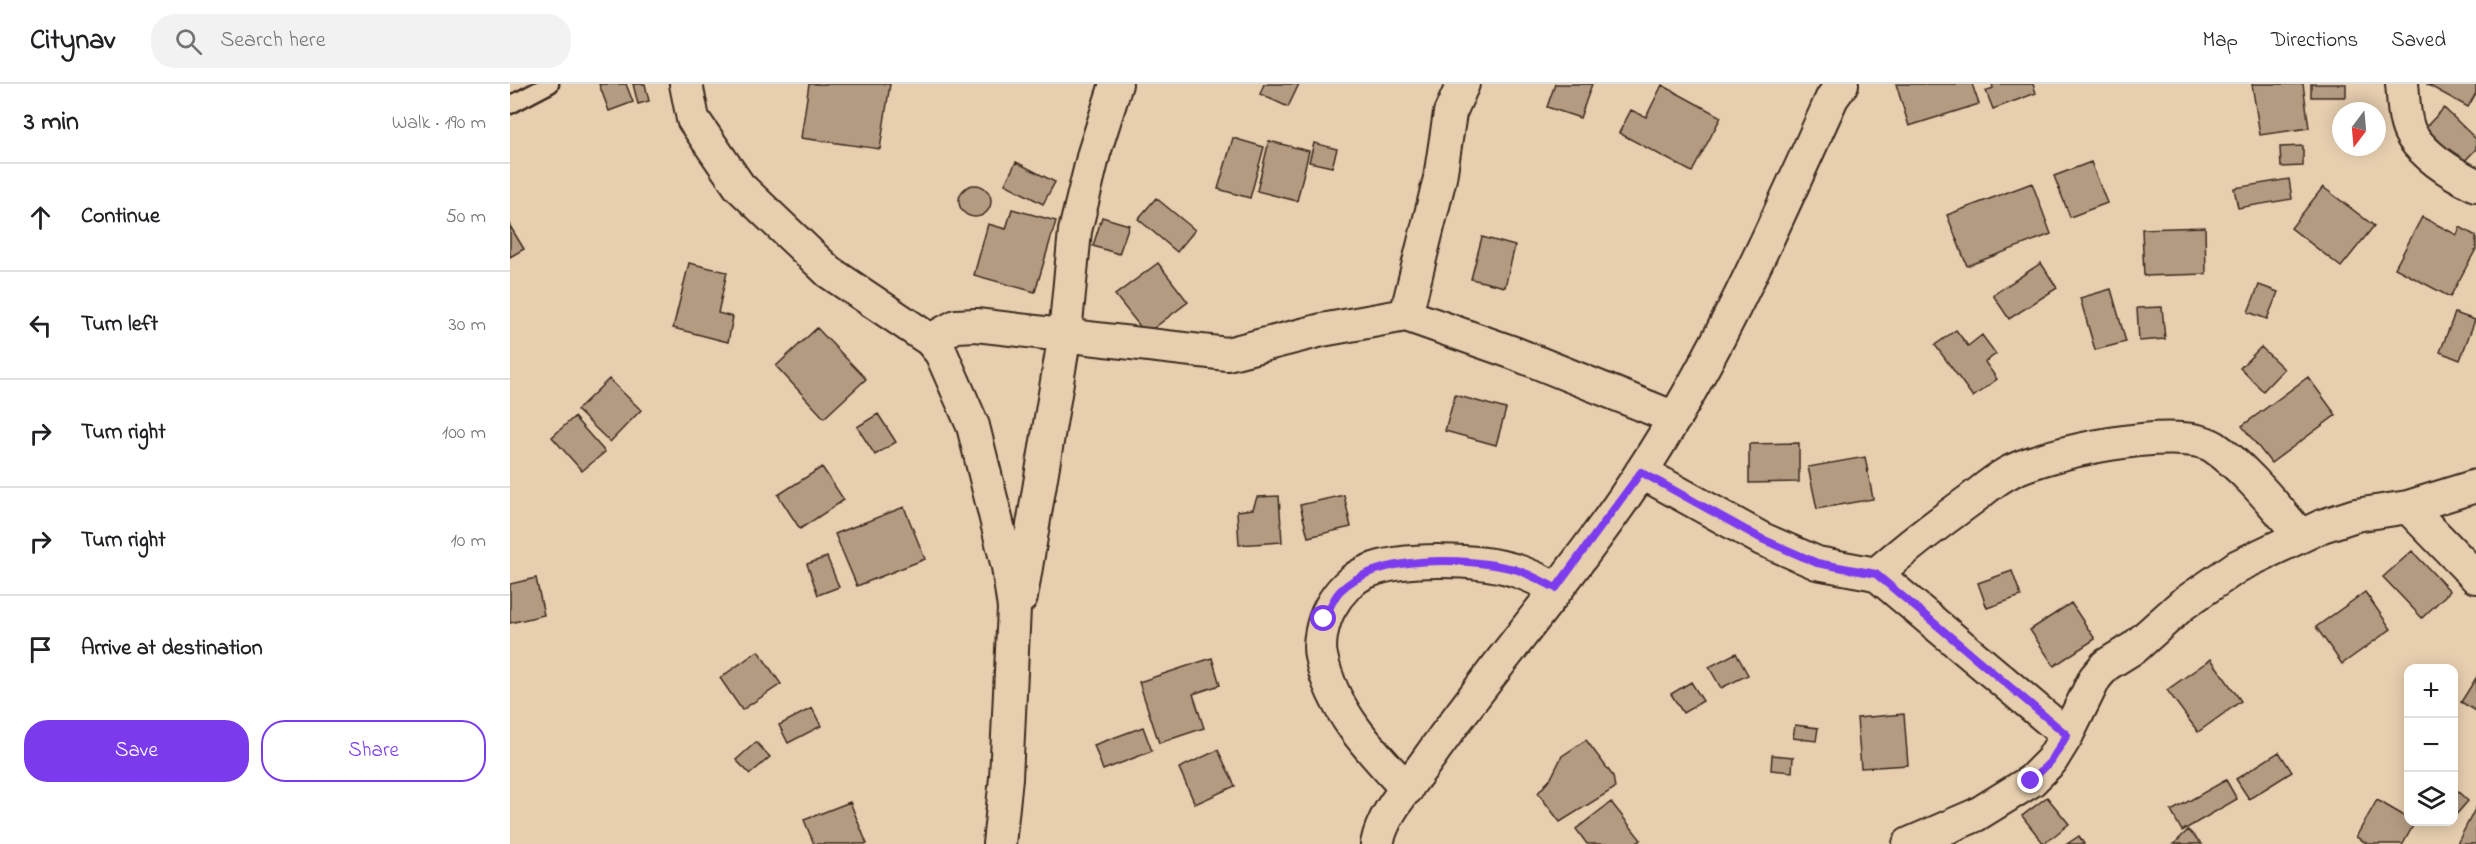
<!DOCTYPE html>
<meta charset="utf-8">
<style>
:root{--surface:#fff;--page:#f2f2f2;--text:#202124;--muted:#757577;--line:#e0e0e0;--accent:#7c3aed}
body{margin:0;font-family:"Indie Flower",sans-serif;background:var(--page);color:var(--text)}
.controls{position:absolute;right:18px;bottom:18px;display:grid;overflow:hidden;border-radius:12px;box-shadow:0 3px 15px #0003}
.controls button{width:54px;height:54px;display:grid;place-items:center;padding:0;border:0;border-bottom:2px solid var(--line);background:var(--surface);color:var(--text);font:30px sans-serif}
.compass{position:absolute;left:1822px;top:18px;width:54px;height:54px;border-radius:50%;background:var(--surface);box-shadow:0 3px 15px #0003;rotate:196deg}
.stop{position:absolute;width:18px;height:18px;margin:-14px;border:4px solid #7c3aed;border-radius:50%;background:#fff}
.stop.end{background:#7c3aed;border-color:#fff;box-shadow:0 2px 6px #0008}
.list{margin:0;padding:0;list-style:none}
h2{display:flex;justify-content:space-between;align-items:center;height:78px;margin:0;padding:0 24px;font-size:26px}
h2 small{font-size:20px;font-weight:400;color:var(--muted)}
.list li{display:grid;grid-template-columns:39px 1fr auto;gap:18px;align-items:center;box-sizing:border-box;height:108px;padding:0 24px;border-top:2px solid var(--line)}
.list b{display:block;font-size:22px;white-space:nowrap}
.list em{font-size:20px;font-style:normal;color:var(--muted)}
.actions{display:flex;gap:12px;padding:18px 24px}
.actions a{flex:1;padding:14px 0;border:2px solid var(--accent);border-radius:24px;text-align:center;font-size:21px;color:var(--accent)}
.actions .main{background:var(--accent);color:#fff}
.icon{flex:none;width:33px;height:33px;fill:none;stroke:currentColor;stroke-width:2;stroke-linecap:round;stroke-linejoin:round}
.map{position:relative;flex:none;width:1966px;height:760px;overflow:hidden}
header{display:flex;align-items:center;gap:36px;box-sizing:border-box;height:84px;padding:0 30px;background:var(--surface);border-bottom:2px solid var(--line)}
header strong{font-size:28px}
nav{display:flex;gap:33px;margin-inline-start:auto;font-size:21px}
.search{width:420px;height:54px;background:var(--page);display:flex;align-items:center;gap:15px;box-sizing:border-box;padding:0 21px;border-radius:24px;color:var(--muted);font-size:22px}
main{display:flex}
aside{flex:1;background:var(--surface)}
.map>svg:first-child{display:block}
.building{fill:#b39b82;stroke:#3b2a1e;stroke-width:1.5}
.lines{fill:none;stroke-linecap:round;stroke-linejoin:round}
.service-casing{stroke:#3b2a1e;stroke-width:21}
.minor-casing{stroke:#3b2a1e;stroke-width:36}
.service{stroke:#e7ceaf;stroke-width:16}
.minor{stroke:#e7ceaf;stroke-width:32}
.route{stroke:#7c3aed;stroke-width:8}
</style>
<header>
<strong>Citynav</strong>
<div class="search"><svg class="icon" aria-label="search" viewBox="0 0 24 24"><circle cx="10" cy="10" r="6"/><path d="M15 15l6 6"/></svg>Search here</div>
<nav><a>Map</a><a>Directions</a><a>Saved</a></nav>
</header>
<main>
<aside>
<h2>3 min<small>Walk · 190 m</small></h2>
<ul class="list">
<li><svg class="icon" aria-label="ahead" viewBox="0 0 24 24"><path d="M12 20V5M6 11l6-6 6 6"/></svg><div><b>Continue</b></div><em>50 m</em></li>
<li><svg class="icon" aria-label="left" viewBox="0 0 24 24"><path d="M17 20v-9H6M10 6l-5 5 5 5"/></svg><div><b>Turn left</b></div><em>30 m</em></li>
<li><svg class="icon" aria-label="right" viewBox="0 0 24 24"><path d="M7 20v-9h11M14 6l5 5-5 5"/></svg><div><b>Turn right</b></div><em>100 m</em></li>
<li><svg class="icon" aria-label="right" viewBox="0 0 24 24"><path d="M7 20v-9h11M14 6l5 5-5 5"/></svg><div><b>Turn right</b></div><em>10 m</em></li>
<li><svg class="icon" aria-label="arrive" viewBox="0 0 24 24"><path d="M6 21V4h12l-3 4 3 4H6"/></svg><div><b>Arrive at destination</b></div></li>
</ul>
<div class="actions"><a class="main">Save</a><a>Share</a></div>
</aside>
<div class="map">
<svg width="1966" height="760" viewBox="0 0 1966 760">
<rect width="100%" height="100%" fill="#e7ceaf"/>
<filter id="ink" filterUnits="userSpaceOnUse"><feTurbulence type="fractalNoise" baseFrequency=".0167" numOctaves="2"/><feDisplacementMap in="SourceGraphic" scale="12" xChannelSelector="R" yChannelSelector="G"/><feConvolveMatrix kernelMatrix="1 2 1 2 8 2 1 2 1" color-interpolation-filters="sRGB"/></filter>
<g filter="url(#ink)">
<path class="building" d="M89,0H116L123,18L99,27Z
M123,0H135L139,17L128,20Z
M299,0H380L370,65L291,54Z
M754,0H789L778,23L750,10Z
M1045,0H1082L1070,34L1037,23Z
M1386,0H1462L1469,20L1399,42Z
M1482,0H1523L1526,9L1483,25L1476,7L1483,4Z
M1742,0H1793L1799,44L1750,51Z
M1801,0H1836V13H1801Z
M1966,0V9L1958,23L1918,1Z
M1152,1L1211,33L1182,88L1109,49L1121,26L1136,33Z
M1934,24L1966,55V65L1952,80L1914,45Z
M723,54L754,63L740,114L708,105Z
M759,57L799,67L787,117L747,107Z
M804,59L827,65L822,83L799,78Z
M1793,62V82L1771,83L1770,63Z
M506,78L545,98L533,120L495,100Z
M1581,78L1597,119L1560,133L1544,92Z
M1779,95L1782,115L1728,124L1724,104Z
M1522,99L1541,150L1457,182L1437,131Z
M449 117a16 16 0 1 1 32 0a16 16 0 1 1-32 0Z
M1813,103L1864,142L1831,183L1781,144Z
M646,114L685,146L667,168L628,135Z
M502,125L546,137L525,208L464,191L478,140L496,145Z
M592,133L619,141L609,170L583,162Z
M1912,133L1947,151L1950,143L1966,152V165L1940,213L1885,184Z
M0,142L14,165L0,173Z
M1695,143L1696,190L1634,192L1632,145Z
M972,153L1005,162L995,203L961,195Z
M179,179L217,188L208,229L223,233L218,258L163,244Z
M648,179L678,218L636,250L605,211Z
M1531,179L1547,204L1499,235L1483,211Z
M1749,201L1768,208L1757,235L1738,228Z
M1601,205L1616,258L1585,266L1570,214Z
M1652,223L1655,255L1629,257L1627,224Z
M1945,229L1965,236L1950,276L1930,268Z
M307,244L356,295L314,334L266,282Z
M1446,246L1458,262L1472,251L1486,270L1475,278L1487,295L1463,313L1425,261Z
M1751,263L1774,285L1753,307L1730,284Z
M1798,293L1826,331L1761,379L1732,342Z
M99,295L131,326L100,358L67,326Z
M945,311L996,325L986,361L935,347Z
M368,330L386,358L365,371L347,343Z
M64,333L95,368L72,387L42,353Z
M1289,359V398L1239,399V360Z
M1355,373L1363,415L1307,425L1298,383Z
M312,383L334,416L290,445L268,411Z
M834,411L841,443L798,453L790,421Z
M769,412L772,458L729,461L727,427L743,425L747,413Z
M394,423L415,475L347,502L325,450Z
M1902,467L1940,507L1912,534L1873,493Z
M317,473L329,503L308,511L297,480Z
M1502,487L1511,512L1477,524L1468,499Z
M26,494L34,531L0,539V500Z
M1855,508L1881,545L1832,580L1806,543Z
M1561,519L1585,555L1544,582L1520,546Z
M248,567L271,600L232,626L210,594Z
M1226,569L1238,591L1211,604L1199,583Z
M702,574L710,601L683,610L694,644L649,659L629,598Z
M1701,575L1731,617L1688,648L1657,606Z
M1966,594V627L1951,618Z
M1181,598L1193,617L1173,629L1161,610Z
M302,624L311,642L278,659L269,641Z
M1394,630L1398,681L1351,684L1347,634Z
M1285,641L1308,644L1306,657L1283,654Z
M633,643L642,667L593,686L584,661Z
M1076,656L1103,692L1105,704L1050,738L1028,709L1041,694L1052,672Z
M246,658L260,673L240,690L226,676Z
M708,666L725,702L685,720L669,684Z
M1769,668L1782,688L1739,715L1726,695Z
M1262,671L1283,673L1282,688L1261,686Z
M1716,696L1727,715L1672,747L1661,727Z
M1944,704L1958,717L1944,733Z
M1537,713L1559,740L1534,760L1512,732Z
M1867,716L1898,734V738H1905L1893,760H1858L1846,753Z
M340,718L357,760H304L294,736Z
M1101,718L1131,756L1125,760H1077L1066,745Z
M1966,723V760H1947Z
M1678,746L1692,760H1664Z
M1569,752L1574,760H1557Z"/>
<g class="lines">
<defs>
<path id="service" d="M0,21L40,0"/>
<path id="minor" d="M176,0L183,35L229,102L319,188L420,256L431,269L463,342L498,483L504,524L496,694L489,760
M953,0L940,29L930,94L896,231L1004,269L1165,334
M1892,0C1894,16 1893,38 1902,52C1917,74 1943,90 1966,101
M420,256L446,242L466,241L717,270L812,246L896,231
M1131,388L1252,455L1307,479L1366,490L1557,651
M1898,423L1966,493
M1366,490C1396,464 1427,440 1459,417C1471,408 1483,397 1496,390C1531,369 1668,340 1704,363C1735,384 1765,422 1790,451
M511,513L555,250L565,147L584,69L606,0
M897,705C860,666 822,626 811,572C808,558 813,537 820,524C828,509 842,493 859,487C893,473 969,475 1004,486C1018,490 1033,498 1046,504
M867,760C873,728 900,701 918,675C980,587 1051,505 1112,417C1198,292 1260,152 1322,14L1332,0
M1399,760L1466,731L1521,697L1541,677L1557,651L1585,594L1596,581L1625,563L1673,520L1728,482L1812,442L1846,431L1898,423L1966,402"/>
</defs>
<use href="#service" class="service-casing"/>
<use href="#minor" class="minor-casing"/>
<use href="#service" class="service"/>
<use href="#minor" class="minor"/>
</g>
</g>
<g class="lines" filter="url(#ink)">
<path class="route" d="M814,535C819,526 823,514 830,507C867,470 956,473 1004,485C1018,489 1033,498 1046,504L1131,388L1252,455L1307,479L1366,490L1557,651L1541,677L1521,697"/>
</g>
</svg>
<div class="controls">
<button>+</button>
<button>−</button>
<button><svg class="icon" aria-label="layers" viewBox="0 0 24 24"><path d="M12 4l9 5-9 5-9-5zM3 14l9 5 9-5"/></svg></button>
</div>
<svg class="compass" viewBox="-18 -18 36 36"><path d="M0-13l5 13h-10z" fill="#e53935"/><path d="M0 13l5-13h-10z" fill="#757577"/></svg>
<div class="stop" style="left:814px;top:535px"></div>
<div class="stop end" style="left:1521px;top:697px"></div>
</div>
</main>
